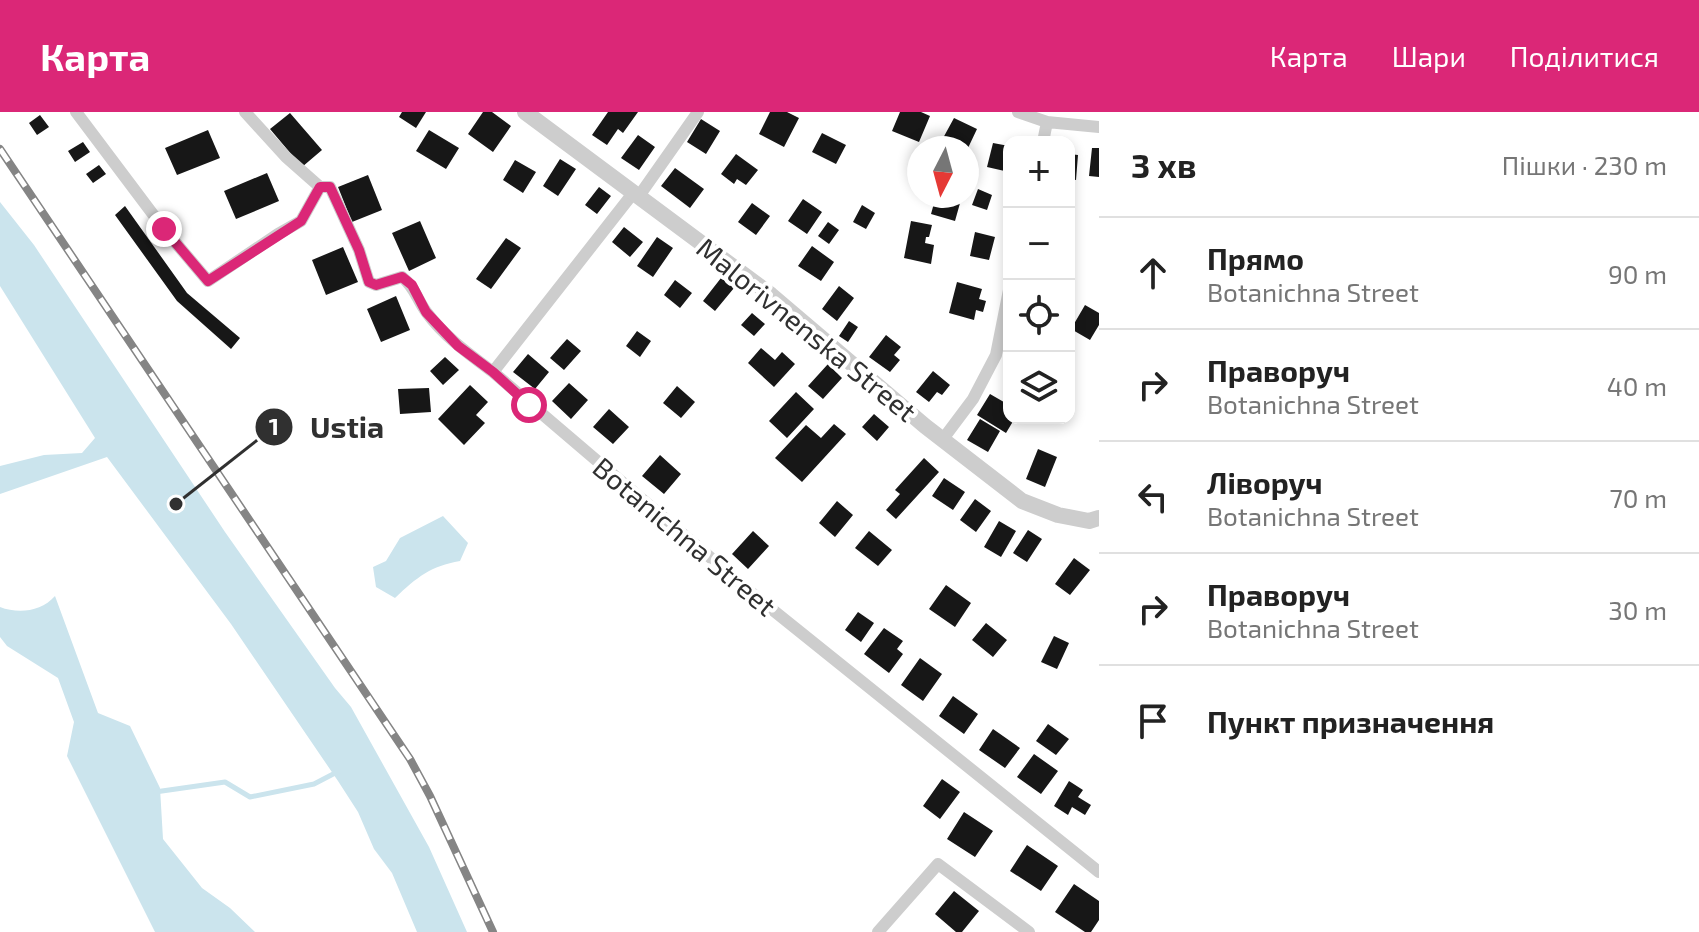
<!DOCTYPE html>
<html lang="uk">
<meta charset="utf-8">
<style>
:root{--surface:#fff;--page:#f6f6f6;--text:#222;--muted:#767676;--line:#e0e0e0;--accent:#db2777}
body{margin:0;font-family:"Exo 2",sans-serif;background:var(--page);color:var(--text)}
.controls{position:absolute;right:24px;top:24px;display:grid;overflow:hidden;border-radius:16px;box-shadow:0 4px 12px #0003}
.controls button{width:72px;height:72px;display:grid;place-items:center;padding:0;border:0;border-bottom:2px solid var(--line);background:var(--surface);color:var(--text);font:40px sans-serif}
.compass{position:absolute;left:907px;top:24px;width:72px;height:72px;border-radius:50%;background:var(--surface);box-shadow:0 4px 12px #0003;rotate:186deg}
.stop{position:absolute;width:24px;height:24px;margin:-18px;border:6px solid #db2777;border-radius:50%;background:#fff}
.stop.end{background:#db2777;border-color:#fff;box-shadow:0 2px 8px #0008}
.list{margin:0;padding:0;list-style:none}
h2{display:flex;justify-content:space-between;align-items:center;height:104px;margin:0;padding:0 32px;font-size:34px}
h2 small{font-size:26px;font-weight:400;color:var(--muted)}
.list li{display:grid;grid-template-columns:52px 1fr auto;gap:24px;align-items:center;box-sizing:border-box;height:112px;padding:0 32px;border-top:2px solid var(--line)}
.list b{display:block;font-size:30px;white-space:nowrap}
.list p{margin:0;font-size:26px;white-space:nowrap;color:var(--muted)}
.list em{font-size:26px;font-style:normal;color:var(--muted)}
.icon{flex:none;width:44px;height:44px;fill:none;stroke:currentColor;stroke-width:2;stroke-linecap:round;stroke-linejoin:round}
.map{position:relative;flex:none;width:1099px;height:820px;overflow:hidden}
header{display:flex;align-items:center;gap:48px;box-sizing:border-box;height:112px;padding:0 40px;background:var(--accent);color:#fff}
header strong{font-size:38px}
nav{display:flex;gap:44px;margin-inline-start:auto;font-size:28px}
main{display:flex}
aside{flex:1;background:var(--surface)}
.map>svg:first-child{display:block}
.water{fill:#cbe4ed}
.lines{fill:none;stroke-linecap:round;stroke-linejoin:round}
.stream{stroke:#cbe4ed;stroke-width:5}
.building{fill:#171717}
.minor{stroke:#cdcdcd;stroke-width:12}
.tertiary{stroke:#cdcdcd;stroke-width:16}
.rail-casing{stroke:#858585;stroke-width:8}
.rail{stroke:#fff;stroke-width:5;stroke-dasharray:15;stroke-linecap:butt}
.route{stroke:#db2777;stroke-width:10}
.labels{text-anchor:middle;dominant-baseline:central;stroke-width:8;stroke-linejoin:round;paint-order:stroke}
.street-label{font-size:28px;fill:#303030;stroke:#fff}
.leader{fill:none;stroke:#303030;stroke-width:3}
.callout-dot{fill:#303030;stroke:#fff;stroke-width:3}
.mark-label{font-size:24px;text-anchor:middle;font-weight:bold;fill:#fff}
.callout-label{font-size:30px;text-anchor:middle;font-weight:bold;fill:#303030;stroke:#fff;stroke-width:8;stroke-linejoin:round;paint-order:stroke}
</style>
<header>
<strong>Карта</strong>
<nav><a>Карта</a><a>Шари</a><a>Поділитися</a></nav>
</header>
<main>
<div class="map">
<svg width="1099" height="820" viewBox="0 0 1099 820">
<rect width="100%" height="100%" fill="#fff"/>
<path class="water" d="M0,90L34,133L225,420L335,576L351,595L429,735L467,820H417L392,761L374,737L358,700L338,669L231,512L107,345L0,382V354L44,343L82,341L95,326L0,174Z
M443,404L468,431L460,449C431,454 417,465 395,486L376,475L373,455L386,449L400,426Z
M55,484L98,601L130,614L160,676L163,727L202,776L230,796L255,820H155L67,644L74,610L58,566L7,534L0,525V495C18,502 41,500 55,484Z"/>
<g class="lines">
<path class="stream" d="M155,680L225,670L250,685L314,672L339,659"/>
</g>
<path class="building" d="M402,0H426L416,16L399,5Z
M483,0H492L511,14L493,40L468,22Z
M608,0H638L623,21L618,17L607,33L592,23Z
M770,0H787L799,6L784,35L759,22Z
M900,0H921L930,4L919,30L892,19Z
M290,1L322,38L302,55L270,17Z
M40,3L49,15L37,23L29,11Z
M954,6L977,17L968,36H958L942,28Z
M701,7L720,19L706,42L687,30Z
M208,18L220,46L177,63L165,36Z
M429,18L459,36L446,57L416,39Z
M822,21L846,33L836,52L812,40Z
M638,23L655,35L639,58L621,46Z
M83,30L90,40L75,50L68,39Z
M993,31L1009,34V60L987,55Z
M1092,36H1099V65L1089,64Z
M736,42L758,58L746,73L737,67L734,72L721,62Z
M1069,42L1078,43L1076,68L1069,67Z
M560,47L576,57L558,84L543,74Z
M515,48L536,60L523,81L503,68Z
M99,53L106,62L93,71L86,62Z
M675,56L704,77L690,96L661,74Z
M267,61L279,89L236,107L224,79Z
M368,63L382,98L352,110L338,75Z
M599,75L611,84L597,102L585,93Z
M978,77L992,83L987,98L972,93Z
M936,84H962L955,109L931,102Z
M803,87L822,100L807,122L788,109Z
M752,91L770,104L756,123L738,110Z
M862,93L875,101L866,117L853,110Z
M125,94L187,181L240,226L231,237L177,189L115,103Z
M420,109L436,146L409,159L392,121Z
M911,109L932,113L929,125H926L925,131L934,133L931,152L904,146Z
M828,110L839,118L829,132L818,124Z
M624,115L643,130L630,145L612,130Z
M975,120L995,125L989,148L970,144Z
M657,125L673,136L653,165L637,154Z
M506,126L521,136L491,177L476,167Z
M812,134L834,150L821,169L798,154Z
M343,135L358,170L326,183L312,148Z
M721,166L734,176L715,199L703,189Z
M675,168L692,181L680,196L664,183Z
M957,170L982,177L979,187L986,189L983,200L976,198L974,208L949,201Z
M839,174L854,186L837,209L822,197Z
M396,184L410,218L381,230L367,197Z
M1085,193L1099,201V213L1090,228L1071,217Z
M752,201L765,212L754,224L741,213Z
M849,209L858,215L848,230L839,224Z
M637,219L651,229L640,245L626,234Z
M886,223L901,235L894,243L900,248L890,260L869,245Z
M567,227L581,239L564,258L550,246Z
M761,236L775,248L782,240L795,252L774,275L748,251Z
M528,242L549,260L535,277L513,260Z
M445,245L459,258L443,273L430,259Z
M828,252L842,266L823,287L808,274Z
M933,259L950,273L942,283L937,280L929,290L916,280Z
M569,271L588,288L571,307L552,289Z
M470,273L488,290L476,303L485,311L464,333L438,307Z
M677,274L695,290L681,306L663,291Z
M429,276L431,300L400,302L398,277Z
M796,280L814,297L787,326L769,309Z
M990,282L1009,293V306H1015L1006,321L977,303Z
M609,297L629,315L613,332L593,315Z
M874,302L889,315L877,329L862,315Z
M980,307L1000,319L988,340L967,328Z
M834,312L846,322L802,370L775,346L806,313L821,326Z
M1038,337L1057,345L1045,375L1026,367Z
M660,343L681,362L664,382L642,364Z
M924,346L939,360L896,407L886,398L900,382L895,378Z
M944,366L965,380L953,398L932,384Z
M975,387L991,399L976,420L960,408Z
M837,389L853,403L835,425L819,411Z
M999,409L1016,419L1001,445L984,435Z
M1028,418L1042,427L1027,450L1013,441Z
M753,419L769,434L748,457L732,442Z
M869,419L892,438L878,454L855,436Z
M1074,446L1090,458L1070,483L1055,472Z
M946,473L971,491L955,515L929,497Z
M858,500L874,511L861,530L845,518Z
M986,511L1007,528L993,545L972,528Z
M884,516L903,529L897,537L903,542L889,561L864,542Z
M1054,524L1069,531L1057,557L1041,550Z
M920,546L942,562L923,589L901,573Z
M953,584L978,602L964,622L939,604Z
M1048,612L1069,627L1056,643L1036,629Z
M993,617L1020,636L1005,656L979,638Z
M1034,642L1058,659L1041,682L1017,665Z
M942,667L960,680L940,707L923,694Z
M1069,669L1083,678L1078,685L1091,693L1085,703L1072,695L1068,703L1054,694Z
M964,700L993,719L975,745L947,727Z
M1027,733L1058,754L1041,779L1010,759Z
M1074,772L1099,789V808L1091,820H1085L1055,800Z
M954,779L979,799L962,820H956L935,802Z"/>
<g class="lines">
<path class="minor" d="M76,0L164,117L208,169L278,122L301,109L320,75H330L359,138L369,170L376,173L402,165C415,175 417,188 427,201C445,225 469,242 493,260L759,487L1099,760
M245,0L286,45L320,75
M1018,0L1047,10L1099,15
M1043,30L1047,10
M639,84L698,0
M493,260L634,80
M943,327L973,287L996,243L1009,178
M878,820L938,752L1029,820"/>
<path class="tertiary" d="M525,0L771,183L925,314L1022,389L1058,403L1089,409L1099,406"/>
<defs>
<path id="rail" d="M0,37L410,647L430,684L493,820"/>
</defs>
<use href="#rail" class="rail-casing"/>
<use href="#rail" class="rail"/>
</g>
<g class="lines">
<path class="route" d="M164,117L208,169L301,109L320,75H330L359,138L369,170L376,173L402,165L412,173L426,200L458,234L493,260L529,293"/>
</g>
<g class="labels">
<g class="street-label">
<text transform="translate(807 217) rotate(39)">Malorivnenska Street</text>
<text transform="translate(685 424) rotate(40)">Botanichna Street</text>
</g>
</g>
<path class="leader" d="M176 392L274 315"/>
<g class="callout-dot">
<circle cx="176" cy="392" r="8"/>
<circle cx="274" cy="315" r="20"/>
</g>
<g class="mark-label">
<text x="274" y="323">1</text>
</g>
<g class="callout-label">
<text x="347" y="326">Ustia</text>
</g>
</svg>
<div class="controls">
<button>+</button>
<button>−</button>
<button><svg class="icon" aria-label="locate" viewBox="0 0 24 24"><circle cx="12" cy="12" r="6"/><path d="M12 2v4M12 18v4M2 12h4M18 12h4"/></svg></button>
<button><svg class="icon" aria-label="layers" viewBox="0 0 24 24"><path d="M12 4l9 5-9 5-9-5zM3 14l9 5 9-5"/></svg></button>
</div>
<svg class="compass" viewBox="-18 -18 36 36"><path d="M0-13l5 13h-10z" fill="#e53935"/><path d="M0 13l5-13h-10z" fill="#767676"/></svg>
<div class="stop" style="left:529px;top:293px"></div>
<div class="stop end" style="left:164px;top:117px"></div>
</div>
<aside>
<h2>3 хв<small>Пішки · 230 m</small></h2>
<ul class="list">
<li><svg class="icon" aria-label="ahead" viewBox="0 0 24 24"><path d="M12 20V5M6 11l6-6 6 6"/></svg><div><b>Прямо</b><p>Botanichna Street</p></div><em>90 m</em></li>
<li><svg class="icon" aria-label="right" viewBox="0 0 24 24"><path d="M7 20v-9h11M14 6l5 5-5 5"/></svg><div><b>Праворуч</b><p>Botanichna Street</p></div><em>40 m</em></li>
<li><svg class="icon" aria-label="left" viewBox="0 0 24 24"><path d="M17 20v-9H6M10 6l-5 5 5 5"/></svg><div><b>Ліворуч</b><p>Botanichna Street</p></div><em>70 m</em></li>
<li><svg class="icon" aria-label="right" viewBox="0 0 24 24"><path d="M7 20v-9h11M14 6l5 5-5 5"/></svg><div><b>Праворуч</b><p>Botanichna Street</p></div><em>30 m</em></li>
<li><svg class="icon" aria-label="arrive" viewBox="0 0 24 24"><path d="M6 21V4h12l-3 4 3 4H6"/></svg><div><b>Пункт призначення</b></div></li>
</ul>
</aside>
</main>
